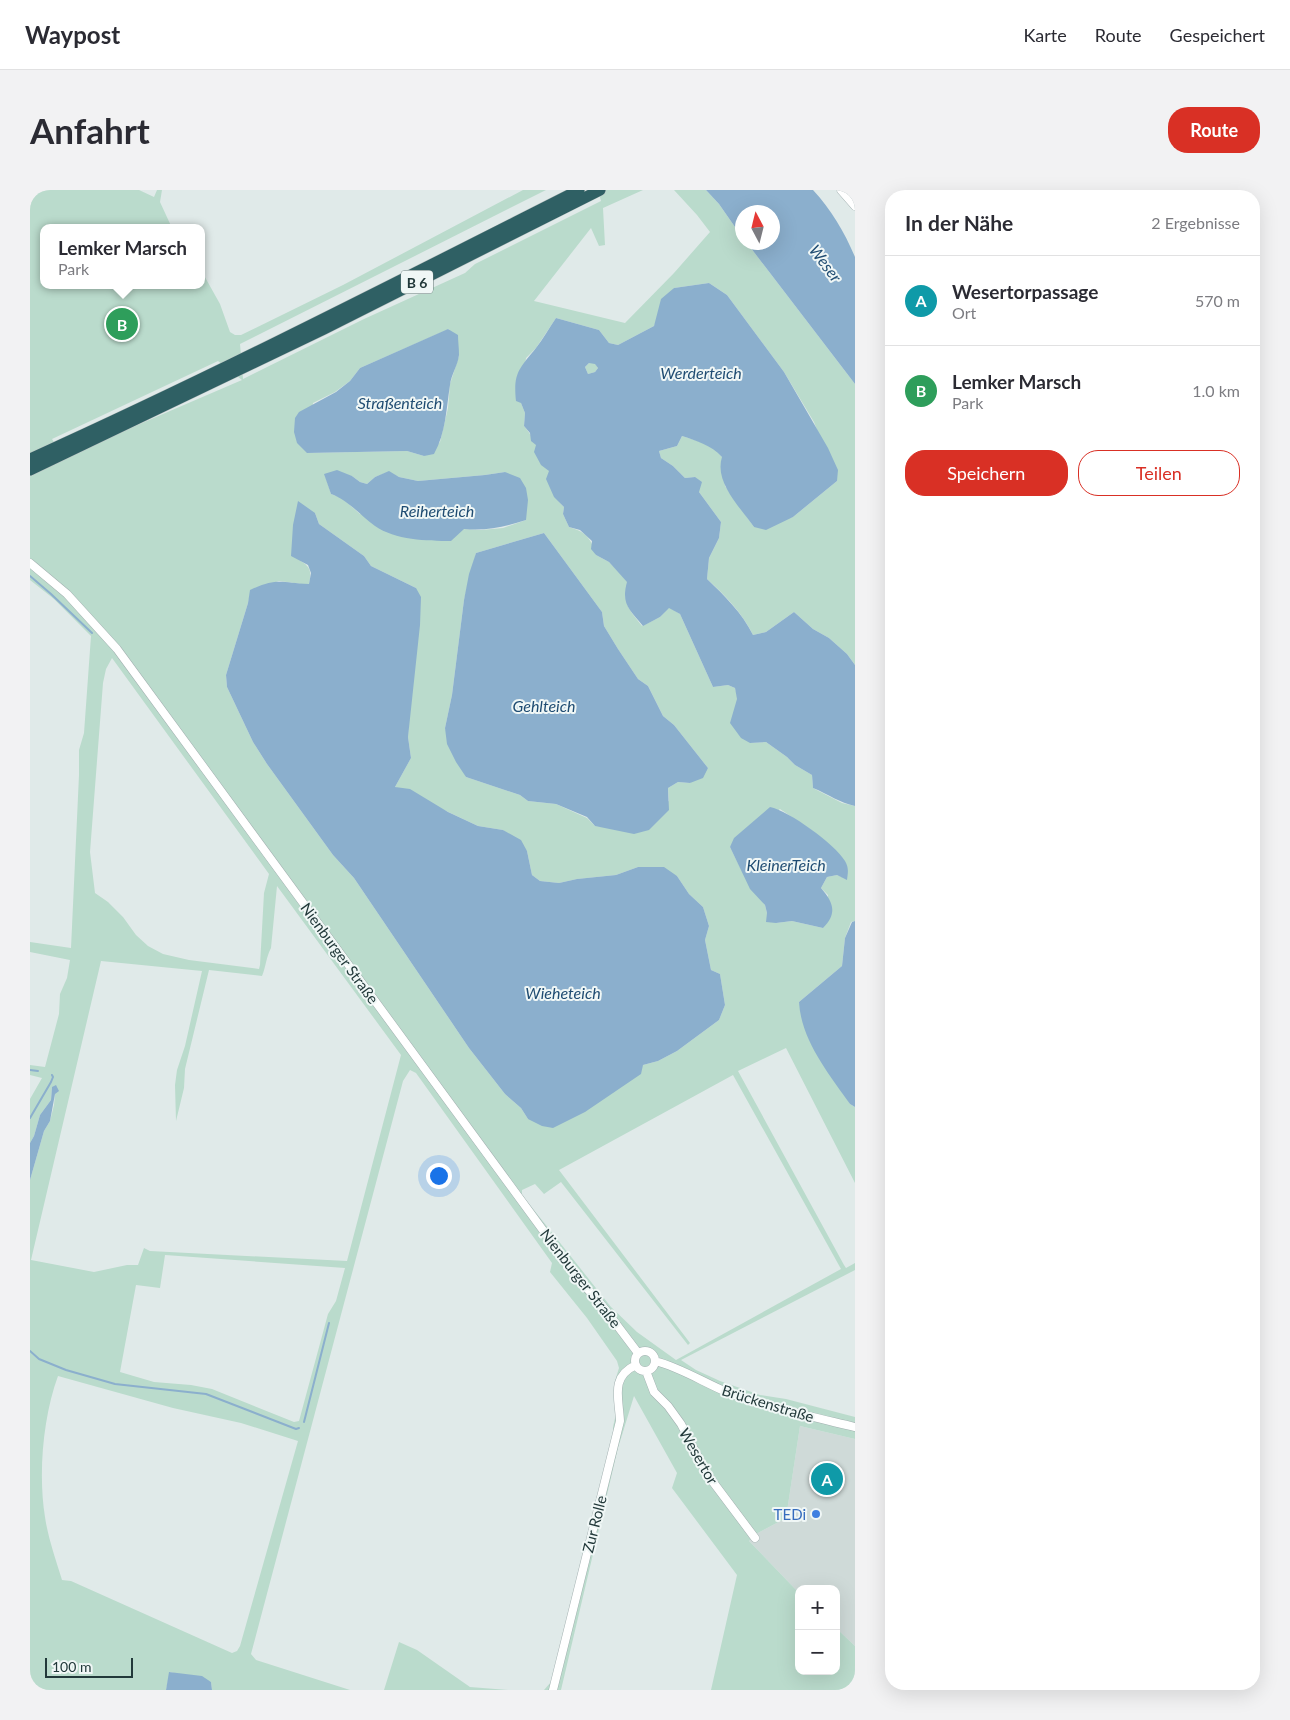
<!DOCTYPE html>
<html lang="de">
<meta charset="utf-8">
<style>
:root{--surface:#fff;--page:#f2f2f3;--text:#2b2b33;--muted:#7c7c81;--line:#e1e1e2;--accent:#d93025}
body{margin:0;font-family:Lato,sans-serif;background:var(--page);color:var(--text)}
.controls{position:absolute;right:15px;bottom:15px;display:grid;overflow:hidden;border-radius:10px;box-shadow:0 5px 20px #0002}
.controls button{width:45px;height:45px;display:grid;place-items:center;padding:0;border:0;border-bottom:1px solid var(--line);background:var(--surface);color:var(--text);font:25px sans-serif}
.compass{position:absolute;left:705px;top:15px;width:45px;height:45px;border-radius:50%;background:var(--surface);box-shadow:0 5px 20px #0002;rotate:353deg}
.scale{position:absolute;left:15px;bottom:12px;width:88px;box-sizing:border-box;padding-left:5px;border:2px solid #22393a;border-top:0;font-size:14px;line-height:18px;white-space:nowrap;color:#22393a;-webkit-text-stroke:4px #f0f7f6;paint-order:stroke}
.you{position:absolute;left:408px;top:985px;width:18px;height:18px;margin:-12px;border:4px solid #fff;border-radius:50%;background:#1a73e8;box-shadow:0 0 0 8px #1a73e833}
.badge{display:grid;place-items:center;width:32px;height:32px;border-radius:50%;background:var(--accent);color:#fff;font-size:16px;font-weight:700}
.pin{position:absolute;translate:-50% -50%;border:2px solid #fff;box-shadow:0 1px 5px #0006}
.popup{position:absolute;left:10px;top:34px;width:165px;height:65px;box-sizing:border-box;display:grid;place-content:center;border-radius:10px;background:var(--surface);filter:drop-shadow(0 1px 4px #0005);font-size:16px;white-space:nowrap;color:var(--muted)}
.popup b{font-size:19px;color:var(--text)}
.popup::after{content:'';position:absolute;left:50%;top:100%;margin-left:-10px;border:10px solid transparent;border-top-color:var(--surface)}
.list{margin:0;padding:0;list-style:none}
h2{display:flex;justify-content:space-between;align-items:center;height:65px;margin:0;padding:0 20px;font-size:21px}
h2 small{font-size:16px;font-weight:400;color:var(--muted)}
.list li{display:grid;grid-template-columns:32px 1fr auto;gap:15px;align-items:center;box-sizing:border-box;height:90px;padding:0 20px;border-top:1px solid var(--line)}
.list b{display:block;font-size:19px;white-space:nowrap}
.list p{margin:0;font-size:16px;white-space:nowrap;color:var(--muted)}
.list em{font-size:16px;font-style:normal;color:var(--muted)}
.actions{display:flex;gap:10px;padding:15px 20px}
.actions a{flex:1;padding:11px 0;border:1px solid var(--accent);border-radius:20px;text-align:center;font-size:18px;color:var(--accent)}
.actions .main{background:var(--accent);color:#fff}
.map{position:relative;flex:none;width:825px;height:1500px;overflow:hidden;border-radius:20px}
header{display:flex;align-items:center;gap:30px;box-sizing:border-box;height:70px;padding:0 25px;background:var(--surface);border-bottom:1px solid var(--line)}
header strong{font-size:24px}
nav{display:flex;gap:28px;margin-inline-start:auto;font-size:18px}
.intro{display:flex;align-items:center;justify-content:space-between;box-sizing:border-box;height:120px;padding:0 30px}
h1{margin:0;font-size:35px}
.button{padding:12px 22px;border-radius:20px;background:var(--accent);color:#fff;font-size:18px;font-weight:700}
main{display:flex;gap:30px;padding:0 30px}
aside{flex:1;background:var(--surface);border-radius:20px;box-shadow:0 5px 20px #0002}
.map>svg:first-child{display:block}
.built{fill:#cfdad8}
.green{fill:#badbcc;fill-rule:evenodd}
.water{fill:#8bafcd;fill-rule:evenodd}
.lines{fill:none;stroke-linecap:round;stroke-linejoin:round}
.stream{stroke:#8bafcd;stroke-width:2}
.minor-casing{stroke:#a3b1b1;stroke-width:9}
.highway-casing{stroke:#bdc4c4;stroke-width:12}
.minor{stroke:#fff;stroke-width:8}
.highway{stroke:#2f6064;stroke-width:11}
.shop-dot{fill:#3f7fe0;stroke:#f0f7f6;stroke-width:2}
.labels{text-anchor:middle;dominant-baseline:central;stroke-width:4;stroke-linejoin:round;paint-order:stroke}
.shield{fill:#f0f7f6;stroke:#607272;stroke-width:1}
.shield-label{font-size:14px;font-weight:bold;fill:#22393a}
.street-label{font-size:15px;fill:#22393a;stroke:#f0f7f6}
.shop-label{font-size:15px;fill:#366cbe;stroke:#f0f7f6;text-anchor:end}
.water-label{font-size:16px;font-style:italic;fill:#1f4c72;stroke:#f0f7f6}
</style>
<header>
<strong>Waypost</strong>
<nav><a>Karte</a><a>Route</a><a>Gespeichert</a></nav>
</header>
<div class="intro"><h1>Anfahrt</h1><a class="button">Route</a></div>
<main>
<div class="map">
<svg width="825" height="1500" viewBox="0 0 825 1500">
<rect width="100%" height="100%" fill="#e0eae9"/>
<path class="built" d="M770,1236L825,1249V1456L806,1438V1399H769V1403L719,1351L726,1344L756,1328Z"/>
<path class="green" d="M0,0H109L124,7L127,0H132L130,12L142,38H13V95H171V80L190,114L200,142L205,145H211L313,95L493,0H516L210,154L213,189L334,129L435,83L445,74L571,11L568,0H613L573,18L575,55L569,56L561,38L504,111L595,133L644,83L680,42L667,25L644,0H676L689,14L712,47V52L717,53L825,194V475L817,464L799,448L783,439L764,422L736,442L723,445C713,424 695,405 677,389L679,368L689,348L691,332L669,302L665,287L655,288L643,276L631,268L629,261L647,256L652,246L671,252L686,260L692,267L695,296L724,337L763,327L807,291L784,232L754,182L697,105L679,93L644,98L624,136L588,155L579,153L569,140L526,128L506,158L496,168L491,213L495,223L494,236C504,248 514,266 519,281C525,298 520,303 534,317L533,324L539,337C556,342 561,348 566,365L579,372L598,392C591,413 600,420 612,436L630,427L639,417L650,424L683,497L698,495L705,498L720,553L736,552L757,567L765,575L782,585L783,598L812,613L825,616V731L821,732L815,748L812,776L769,812L820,914L825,917V993L756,858L708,881L814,1075L816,1078L825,1073V1080L651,1170L666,1180L690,1191L730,1205L756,1209L825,1227V1249L770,1236L756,1328L726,1344L719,1351L769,1403V1481H806V1438L825,1456V1500H681L707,1385L642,1298L647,1283L604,1206L588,1258L531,1500H514L521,1492L584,1244L583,1237L586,1224L585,1191L589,1178L587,1171L557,1128L520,1082L522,1073L386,883L380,880L373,891L221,1464L226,1470L320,1500H182L181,1492L140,1482L136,1500H0V990L14,941L20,931L24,915L25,904L22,897L21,910L10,925L4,946L0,953V909L12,888L0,885V875L15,877L29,824L30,804L37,788L40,770L0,762V752L41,758L49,585V560L54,543L61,446L24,409L0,390ZM419,139L429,166L420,194L418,218L410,252L394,266L377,261L277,263L283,213L305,202L320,191L330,178ZM188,171L212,190L33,267L22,249ZM358,282L369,287L388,291L455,285L475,282L496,330L473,338L451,340L433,339L330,324L312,308L301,304L295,285L322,286L330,292L337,294L345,287ZM285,323L289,334L334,366L341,376L386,398L378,547L381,568L365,597L448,636L473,640L497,661L502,685L510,691L529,693L547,689L586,685L608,677L647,686L659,704L673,717L679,736L675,750L681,780L690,784L695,815L689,830L647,861L628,871L613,875L498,929L491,918L475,904L439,858L324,688L303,665L237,574L223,552L197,497L196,485L218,413L221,400L249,391L279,395C281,383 282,378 271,371ZM514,343L572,422L574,436L588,459L608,489L618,496L633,526L644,535L678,578L660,593L648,592L638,598L639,611L578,637L565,636L557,628L526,614L498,611L490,605L436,587L415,538L422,505L434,410L446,363ZM82,468L239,684L234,703L230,775L229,779L159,770L133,764L118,756L106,745L93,727L78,712L65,703L60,662L73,493L76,479ZM750,619L781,640L802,657L817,689L807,685L797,687L791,698L798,705L793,738L762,731L746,733L737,723L735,715L712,681L700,657ZM247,696L371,865L317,1071L120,1061L114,1058L108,1075H97L64,1082L1,1070L71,771L172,781L155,856L147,880L145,895L146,931L154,898L155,879L179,780L232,786C236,777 236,767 241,758ZM703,885L811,1079L646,1170L607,1142L581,1117L492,1005V1000L505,994L514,1004L531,992L658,1155L660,1153L529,980ZM135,1065L315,1078L306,1111L298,1124L269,1231L264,1232L182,1199L161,1195L124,1192L90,1182L106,1095L130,1098ZM28,1186L143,1218L211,1233L268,1251L210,1456L207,1461L202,1463L41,1391L32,1390C26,1370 18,1348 15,1327C8,1284 13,1227 28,1186Z
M559,173H565L568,178L565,182L558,184L555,177Z
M369,1452L387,1460L440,1497L478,1500H354Z"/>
<path class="water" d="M676,0H783C801,19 815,43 825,67V194L717,53L742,52V22H712V47L689,14Z
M679,93L697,105L754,182L798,258L808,280L807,291L763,327L736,340L724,337C710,317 684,292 692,267C681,255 667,251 652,246L647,256L629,261L631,268L643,276L655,288L665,287L672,292L669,302L691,332L689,348L679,368L677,389C695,406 712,423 723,445L736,442L764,422L783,439L799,448L817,464L825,475V616C810,613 798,604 783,598L782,585L765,575L757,567L736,552L720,553L711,548L700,533L707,509L705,498L698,495L683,497L650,424L639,418L630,427L613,436C599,419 591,414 597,392L579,372L566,365L561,359L562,351L550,340L539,337L533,324L534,317L524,307L516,289L519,281L511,275L504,262L506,255L501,251L500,243L494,236L495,223L491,213L486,211C483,183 489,179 506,158C513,149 519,138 526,128L569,140L579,153L588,155L624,136L631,109L644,98ZM559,173L565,174L568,178L565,182L558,184L555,177Z
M418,139L428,145C428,151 429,158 429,165C428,175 421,185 420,195C416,220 416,242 404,264L394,266L377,261L277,263L267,253L264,242L265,228L269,222L306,202L320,191L330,178Z
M307,280L322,286L330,292L337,294L345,287L359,281L369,287L388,291L455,285L475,282L490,288L496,298L498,310L496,330C475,337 456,341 434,339L421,351C397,351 365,350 345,336C330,325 318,310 301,304L294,284Z
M268,311L285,323L289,334L334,366L341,376L386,398L391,407L390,435L378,547L381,568L365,597L380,599L418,622L448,636L473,640L491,650L497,661L502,685L510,691L529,693L547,689L586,685L608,677H634L647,686L659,704L673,717L679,736L675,750L681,780L690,784L695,815L689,830L647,861L628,871L613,875L611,884L555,922L523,938L512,936L498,929L491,918L475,904L439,858L324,688L303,665L237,574L223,552L197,497L196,485L218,413L220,400C248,387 251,393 279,394L281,383L278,375L261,366L263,335Z
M514,343L572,422L574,436L588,459L608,489L618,496L633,526L644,535L678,578L673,588L660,593L648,592L638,598L639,620L619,640L604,644L565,636L557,627L526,614L498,611L490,605L436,587L426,572L417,554L415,538L422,505L434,410L439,384L446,363Z
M740,617C759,621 805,654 815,671C819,678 818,682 817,690L807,685L797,687L791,698C803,712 808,723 793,738L762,731L746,733L736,732L737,723L735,715L720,699L700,657L704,648Z
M825,731V917L820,914C799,884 771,850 769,812L812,776L815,748L822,732Z
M26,895L29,901L25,904L20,931L14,941L0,990V953L4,946L10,925L21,910L22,897Z
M139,1482L172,1486L181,1492L182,1500H136Z"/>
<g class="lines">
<path class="stream" d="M0,386L21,404L62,443
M0,880L8,881
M0,928L21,892L23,887L22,885
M0,1161L9,1169L36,1180L85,1194L176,1204L266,1239L269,1238
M274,1232L299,1133"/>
<defs>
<path id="minor" d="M811,0L825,16
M0,373L37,404L87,459L548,1088L574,1118L608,1163
M605 1171a10 10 0 1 1 20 0a10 10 0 1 1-20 0Z
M625,1171C652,1178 674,1193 699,1203C740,1218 783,1227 825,1237
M616,1181L624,1202L638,1216L651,1234L677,1284L725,1348
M523,1500L590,1231C589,1208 580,1187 606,1175"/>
<path id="highway" d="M0,269C186,185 367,92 549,0
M0,280L294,139L570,0"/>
</defs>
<use href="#minor" class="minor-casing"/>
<use href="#highway" class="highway-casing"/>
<use href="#minor" class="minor"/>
<use href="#highway" class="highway"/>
</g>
<circle class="shop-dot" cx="786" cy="1324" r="5"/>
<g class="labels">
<rect class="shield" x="371" y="80.5" width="32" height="23" rx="4"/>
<g class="shield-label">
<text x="387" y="92">B 6</text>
</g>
<g class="street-label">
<text transform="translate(310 763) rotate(54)">Nienburger Straße</text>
<text transform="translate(551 1088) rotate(52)">Nienburger Straße</text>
<text transform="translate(738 1213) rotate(17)">Brückenstraße</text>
<text transform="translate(669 1266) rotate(60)">Wesertor</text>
<text transform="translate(564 1334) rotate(-76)">Zur Rolle</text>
</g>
<g class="shop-label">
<text x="776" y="1324">TEDi</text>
</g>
<g class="water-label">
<text transform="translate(796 73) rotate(53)">Weser</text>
<text x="671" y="182">Werderteich</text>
<text x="370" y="212">Straßenteich</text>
<text x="407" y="320">Reiherteich</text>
<text x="514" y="515">Gehlteich</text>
<text x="756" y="674">KleinerTeich</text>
<text x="533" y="802">Wieheteich</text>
</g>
</g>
</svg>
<div class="controls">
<button>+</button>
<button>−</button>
</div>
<svg class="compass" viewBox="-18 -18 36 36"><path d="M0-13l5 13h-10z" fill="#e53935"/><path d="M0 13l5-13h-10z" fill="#7c7c81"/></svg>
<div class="scale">100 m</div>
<div class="you"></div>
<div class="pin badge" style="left:797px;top:1289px;background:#0f9aa8">A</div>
<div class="pin badge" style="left:92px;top:134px;background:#2e9e5b">B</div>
<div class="popup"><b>Lemker Marsch</b>Park</div>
</div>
<aside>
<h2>In der Nähe<small>2 Ergebnisse</small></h2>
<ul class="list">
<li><span class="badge" style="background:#0f9aa8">A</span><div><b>Wesertorpassage</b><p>Ort</p></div><em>570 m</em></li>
<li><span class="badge" style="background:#2e9e5b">B</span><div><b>Lemker Marsch</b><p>Park</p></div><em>1.0 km</em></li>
</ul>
<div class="actions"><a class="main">Speichern</a><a>Teilen</a></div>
</aside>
</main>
